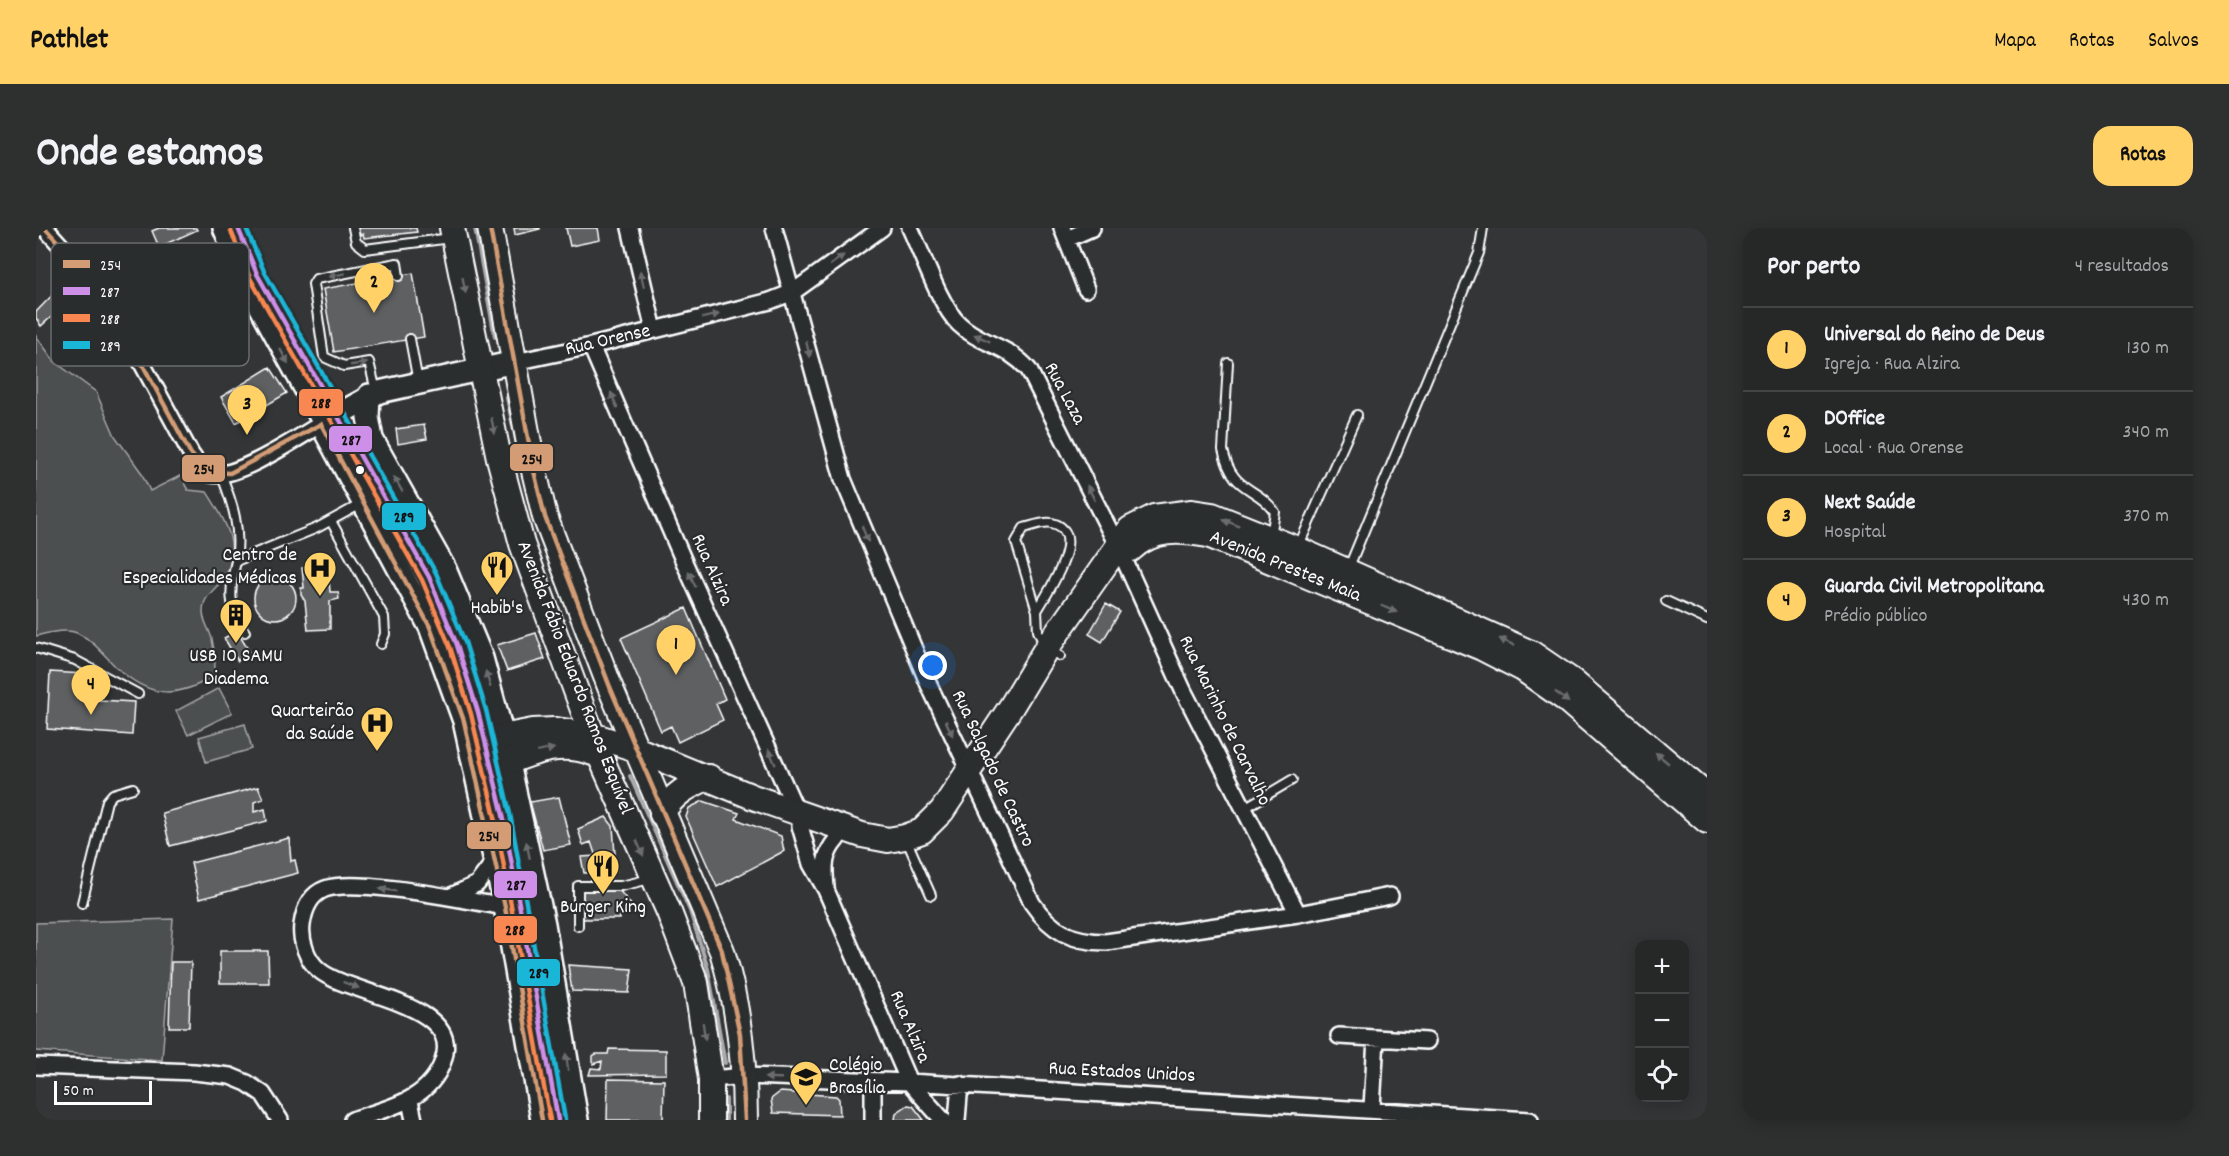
<!DOCTYPE html>
<html lang="pt">
<meta charset="utf-8">
<style>
:root{--surface:#262828;--page:#2e3030;--text:#f1f3f6;--muted:#a4a6a8;--line:#424445;--accent:#ffd166}
body{margin:0;font-family:Dekko,sans-serif;background:var(--page);color:var(--text)}
.controls{position:absolute;right:18px;bottom:18px;display:grid;overflow:hidden;border-radius:12px;box-shadow:0 3px 15px #0003}
.controls button{width:54px;height:54px;display:grid;place-items:center;padding:0;border:0;border-bottom:2px solid var(--line);background:var(--surface);color:var(--text);font:30px sans-serif}
.scale{position:absolute;left:18px;bottom:15px;width:98px;box-sizing:border-box;padding-left:6px;border:3px solid #fff;border-top:0;font-size:16px;line-height:21px;white-space:nowrap;color:#fff;-webkit-text-stroke:4px #2a2d2e;paint-order:stroke}
.you{position:absolute;left:897px;top:438px;width:21px;height:21px;margin:-15px;border:4px solid #fff;border-radius:50%;background:#1a73e8;box-shadow:0 0 0 9px #1a73e833}
.badge{display:grid;place-items:center;width:39px;height:39px;border-radius:50%;background:var(--accent);color:#111;font-size:20px;font-weight:700}
.pin{position:absolute;translate:-50% -50px;filter:drop-shadow(0 2px 3px #0008)}
.pin::after{content:'';position:absolute;top:32px;width:21px;height:18px;background:inherit;clip-path:polygon(0 0,100% 0,50% 100%)}
.list{margin:0;padding:0;list-style:none}
h2{display:flex;justify-content:space-between;align-items:center;height:78px;margin:0;padding:0 24px;font-size:26px}
h2 small{font-size:20px;font-weight:400;color:var(--muted)}
.list li{display:grid;grid-template-columns:39px 1fr auto;gap:18px;align-items:center;box-sizing:border-box;height:84px;padding:0 24px;border-top:2px solid var(--line)}
.list b{display:block;font-size:22px;white-space:nowrap}
.list p{margin:0;font-size:20px;white-space:nowrap;color:var(--muted)}
.list em{font-size:20px;font-style:normal;color:var(--muted)}
.icon{flex:none;width:33px;height:33px;fill:none;stroke:currentColor;stroke-width:2;stroke-linecap:round;stroke-linejoin:round}
.map{position:relative;flex:none;width:1671px;height:892px;overflow:hidden;border-radius:18px}
header{display:flex;align-items:center;gap:36px;box-sizing:border-box;height:84px;padding:0 30px;background:var(--accent);color:#111}
header strong{font-size:28px}
nav{display:flex;gap:33px;margin-inline-start:auto;font-size:21px}
.intro{display:flex;align-items:center;justify-content:space-between;box-sizing:border-box;height:144px;padding:0 36px}
h1{margin:0;font-size:42px}
.button{padding:15px 27px;border-radius:18px;background:var(--accent);color:#111;font-size:21px;font-weight:700}
main{display:flex;gap:36px;padding:0 36px}
aside{flex:1;background:var(--surface);border-radius:18px;box-shadow:0 3px 15px #0003}
.map>svg:first-child{display:block}
.green{fill:#4c4f50;stroke:#a6a7a8;stroke-width:1.5}
.lines{fill:none;stroke-linecap:round;stroke-linejoin:round}
.stream{stroke:#abacad;stroke-width:4}
.building{fill:#5f6162;stroke:#fff;stroke-width:1.5}
.lane-casing{stroke:#fff;stroke-width:12}
.street-casing{stroke:#fff;stroke-width:20}
.secondary-casing{stroke:#fff;stroke-width:26}
.primary-casing{stroke:#fff;stroke-width:28}
.lane{stroke:#2a2d2e;stroke-width:8}
.street{stroke:#2a2d2e;stroke-width:15}
.secondary{stroke:#2a2d2e;stroke-width:21}
.primary{stroke:#2a2d2e;stroke-width:24}
.bus-1-casing{stroke:#2a2d2e;stroke-width:9}
.bus-2-casing{stroke:#2a2d2e;stroke-width:9}
.bus-3-casing{stroke:#2a2d2e;stroke-width:9}
.bus-4-casing{stroke:#2a2d2e;stroke-width:9}
.bus-1{stroke:#d39c74;stroke-width:4.5}
.bus-2{stroke:#ce8fe9;stroke-width:4.5}
.bus-3{stroke:#f88751;stroke-width:4.5}
.bus-4{stroke:#1ab6d8;stroke-width:4.5}
.oneway{fill:#6a6c6d}
.bus-dot{fill:#fff;stroke:#2a2d2e;stroke-width:2}
.labels{text-anchor:middle;dominant-baseline:central;stroke-width:4.5;stroke-linejoin:round;paint-order:stroke}
.street-label{font-size:20px;fill:#fff;stroke:#2a2d2e}
.poi-label{font-size:20px;fill:#fff;stroke:#2a2d2e}
.key{fill:#2a2d2e;stroke:#6a6c6d;stroke-width:1.5}
.key-label{font-size:16px;fill:#fff}
.line-badge{stroke:#2a2d2e;stroke-width:2}
.pale-badge-label{font-size:16px;text-anchor:middle;font-weight:bold;fill:#111}
</style>
<header>
<strong>Pathlet</strong>
<nav><a>Mapa</a><a>Rotas</a><a>Salvos</a></nav>
</header>
<div class="intro"><h1>Onde estamos</h1><a class="button">Rotas</a></div>
<main>
<div class="map">
<svg width="1671" height="892" viewBox="0 0 1671 892">
<rect width="100%" height="100%" fill="#333536"/>
<filter id="ink" filterUnits="userSpaceOnUse"><feTurbulence type="fractalNoise" baseFrequency=".0167" numOctaves="2"/><feDisplacementMap in="SourceGraphic" scale="12" xChannelSelector="R" yChannelSelector="G"/><feConvolveMatrix kernelMatrix="1 2 1 2 8 2 1 2 1" color-interpolation-filters="sRGB"/></filter>
<g filter="url(#ink)">
<path class="green" d="M0,108L19,134L60,164L79,208L105,244L114,263L148,246L149,257L152,262L171,264C188,290 207,319 188,350C183,358 170,366 168,376C164,390 173,399 176,411C179,424 180,435 178,448C139,472 112,469 79,438C67,426 57,412 41,405C30,400 11,405 0,408Z
M183,460L196,485L152,507L140,483Z
M209,496L216,521L170,534L163,509Z
M137,691L126,832L0,823V695Z"/>
<g class="lines">
<path class="stream" d="M439,0L459,109
M471,170L489,254
M594,548L654,683L672,741L689,835
M690,892V871"/>
</g>
<path class="building" d="M123,0H160L161,2L123,19L116,3Z
M320,0H380L381,4L328,10L327,6L320,7Z
M478,0H504V1L479,7Z
M530,0H562L564,12L534,18Z
M377,45L388,109L298,124L287,61Z
M29,54L40,67L5,98L0,90V84Z
M234,139L251,165L200,195L185,169Z
M388,197L391,211L362,216L360,201Z
M292,338L294,364H302L303,371L294,373V401L272,402L269,373L265,367V360H268L266,340Z
M218 370a21 21 0 1 1 42 0a21 21 0 1 1-42 0Z
M1070,376L1084,384L1066,414L1053,406Z
M650,380L689,471L680,476L687,492L642,514L635,498L625,503L585,410Z
M201,403L213,423L202,433L188,410Z
M500,405L509,431L471,443L461,417Z
M14,444L48,446L46,471L98,474L96,507L11,501Z
M222,559L227,571L218,574V584L229,581L231,593L134,618L126,585Z
M523,569L535,617L507,622L494,574Z
M667,573L703,585L700,591L745,608L748,623L681,659L650,589L653,580Z
M570,589L577,598L579,627L560,629L555,614L547,617L542,601Z
M253,610L255,633L259,632L262,645L163,671L155,635Z
M579,627L580,644L548,645L545,629Z
M546,654L578,656L596,678L584,683V691H547Z
M184,723H232L233,755H184Z
M135,734H155L153,799H133Z
M532,737L596,741L593,765L536,763Z
M573,821L630,822V846L553,847L555,840L565,841L566,833L557,836V828L560,826H572Z
M572,851L628,852L627,892H571Z
M744,864L800,868L803,871L804,887L737,885L735,871Z
M872,877L877,878L888,892H859L860,885Z"/>
<g class="lines">
<defs>
<path id="lane" d="M317,0L320,14L329,21L415,10
M374,111L382,154
M1192,135L1187,222C1196,265 1220,257 1239,284L1235,308
M340,163L333,134L308,138L288,129L277,56L280,51L361,35L363,48
M301,188C339,254 384,320 413,391C442,462 456,536 471,610C490,704 507,798 522,892
M185,246C197,276 205,301 200,333
M295,293L348,389L349,406L345,416
M1263,317L1321,187
M1313,339L1443,25L1447,0
M1630,373L1671,392
M1001,383C1011,365 1054,304 1016,295C1008,293 996,298 988,300L980,314L1001,383L1002,403L1010,421L1024,428
M209,404C191,383 194,358 200,333L281,300L327,275
M0,420L39,432L102,466
M1207,581L1256,552
M871,613L895,667
M46,675L71,573L77,566L97,560
M542,698V658H585L614,651"/>
<path id="street" d="M9,0L55,51L76,80L155,226C160,233 166,243 175,246C199,252 263,209 285,196L209,57L185,0
M202,0L221,46L300,187
M594,0L618,102
M738,0L807,251L893,457L996,675C1015,703 1036,714 1070,714L1262,686L1354,668
M874,0C886,25 904,78 923,96C945,117 971,116 993,142L1087,329L1147,462L1262,686
M1026,0L1050,61
M1031,11L1056,0
M555,118L649,336L760,582
M479,134L555,118L734,73L757,64L846,0
M764,598L775,636L790,662L873,854L907,892
M790,659C788,639 787,627 801,611
M413,669L441,656L460,631
M1303,808L1391,813
M0,838L158,844L194,848L211,855L227,866L244,892
M675,851L709,848L873,854L1494,892
M374,873L378,892
M1336,880L1340,810
M316,892C352,880 393,873 407,833C428,774 313,768 283,742C271,732 264,713 266,697C268,682 273,667 289,661C320,649 432,673 469,679
M837,892V854
M921,892L924,856"/>
<path id="secondary" d="M479,134L343,164L285,196L394,399L428,493L469,679L506,892
M333,167L332,189L336,211L409,341L446,430L467,508L508,696L541,892"/>
<path id="primary" d="M416,0L463,230L486,316L564,528L633,684L660,755L675,851V892
M454,0L498,243L509,289L574,459L686,723C703,779 709,833 709,892
M1095,321C1117,300 1144,302 1172,307L1446,420L1487,441L1528,470L1671,593
M435,515L497,503L518,502L556,507L600,521L717,569L826,607L852,612L869,609L886,603L906,583L975,479L1010,421L1094,301L1118,289L1156,284L1176,287L1261,321L1495,425L1536,453L1671,568
M473,534C501,522 527,514 557,525
M626,586C637,565 653,558 673,549"/>
</defs>
<use href="#lane" class="lane-casing"/>
<use href="#street" class="street-casing"/>
<use href="#secondary" class="secondary-casing"/>
<use href="#primary" class="primary-casing"/>
<use href="#lane" class="lane"/>
<use href="#street" class="street"/>
<use href="#secondary" class="secondary"/>
<use href="#primary" class="primary"/>
<defs>
<path id="bus-1" d="M9,0L55,51L76,80L155,226L171,244L194,245L285,196L394,399L428,493L469,679L506,892
M454,0L498,243L509,289L574,459L686,723L704,806L709,892"/>
<path id="bus-2" d="M202,0L221,46L393,349L421,417L442,484L467,587L522,892"/>
<path id="bus-3" d="M195,3L214,50L386,352L414,419L435,486L459,589L514,892"/>
<path id="bus-4" d="M210,0L228,43L400,345L429,414L450,482L474,586L529,891"/>
</defs>
<use href="#bus-1" class="bus-1-casing"/>
<use href="#bus-2" class="bus-2-casing"/>
<use href="#bus-3" class="bus-3-casing"/>
<use href="#bus-4" class="bus-4-casing"/>
<use href="#bus-1" class="bus-1"/>
<use href="#bus-2" class="bus-2"/>
<use href="#bus-3" class="bus-3"/>
<use href="#bus-4" class="bus-4"/>
</g>
<defs><path id="oneway-solid" d="M-6-.8H1V-3.2L6.5 0L1 3.2V.8H-6Z" transform="scale(1.5)"/></defs>
<g class="oneway">
<use href="#oneway-solid" transform="translate(801 32) rotate(-36)"/>
<use href="#oneway-solid" transform="translate(301 47) rotate(168)"/>
<use href="#oneway-solid" transform="translate(606 51) rotate(-103)"/>
<use href="#oneway-solid" transform="translate(428 57) rotate(79)"/>
<use href="#oneway-solid" transform="translate(675 88) rotate(-14)"/>
<use href="#oneway-solid" transform="translate(946 110) rotate(-156)"/>
<use href="#oneway-solid" transform="translate(772 121) rotate(76)"/>
<use href="#oneway-solid" transform="translate(248 128) rotate(61)"/>
<use href="#oneway-solid" transform="translate(323 136) rotate(-8)"/>
<use href="#oneway-solid" transform="translate(578 172) rotate(-113)"/>
<use href="#oneway-solid" transform="translate(457 198) rotate(78)"/>
<use href="#oneway-solid" transform="translate(362 256) rotate(-120)"/>
<use href="#oneway-solid" transform="translate(1055 265) rotate(-117)"/>
<use href="#oneway-solid" transform="translate(1195 295) rotate(-158)"/>
<use href="#oneway-solid" transform="translate(829 306) rotate(68)"/>
<use href="#oneway-solid" transform="translate(656 351) rotate(-114)"/>
<use href="#oneway-solid" transform="translate(1353 381) rotate(23)"/>
<use href="#oneway-solid" transform="translate(1471 414) rotate(-155)"/>
<use href="#oneway-solid" transform="translate(452 451) rotate(-106)"/>
<use href="#oneway-solid" transform="translate(1526 469) rotate(38)"/>
<use href="#oneway-solid" transform="translate(913 500) rotate(65)"/>
<use href="#oneway-solid" transform="translate(510 522) rotate(-12)"/>
<use href="#oneway-solid" transform="translate(736 529) rotate(-114)"/>
<use href="#oneway-solid" transform="translate(1626 530) rotate(-140)"/>
<use href="#oneway-solid" transform="translate(604 620) rotate(66)"/>
<use href="#oneway-solid" transform="translate(492 622) rotate(-102)"/>
<use href="#oneway-solid" transform="translate(352 662) rotate(-172)"/>
<use href="#oneway-solid" transform="translate(315 757) rotate(21)"/>
<use href="#oneway-solid" transform="translate(668 803) rotate(82)"/>
<use href="#oneway-solid" transform="translate(531 834) rotate(-99)"/>
<use href="#oneway-solid" transform="translate(737 850) rotate(-178)"/>
</g>
</g>
<defs>
<symbol id="restaurant-pin" viewBox="-11 -11 22 30"><path d="M0 17L-7.5 6A9.5 9.5 0 1 1 7.5 6Z" fill="#ffd166" stroke="#2a2d2e"/><path d="M-5-6h1v4h1v-4h1v4h1v-4h1v5L-1.5 .5V6h-2V.5L-5-1ZM5-6V6H3V1.5H1.5Q1.5-4 5-6Z" fill="#111"/></symbol>
<symbol id="hospital-pin" viewBox="-11 -11 22 30"><path d="M0 17L-7.5 6A9.5 9.5 0 1 1 7.5 6Z" fill="#ffd166" stroke="#2a2d2e"/><path d="M-5-5h3v3.5h4V-5h3V5h-3V1.5h-4V5h-3Z" fill="#111"/></symbol>
<symbol id="building-pin" viewBox="-11 -11 22 30"><path d="M0 17L-7.5 6A9.5 9.5 0 1 1 7.5 6Z" fill="#ffd166" stroke="#2a2d2e"/><path d="M-4-6H4V6H1V3H-1V6H-4ZM-2.5-4.3h1.7v1.8h-1.7ZM.8-4.3h1.7v1.8H.8ZM-2.5-1h1.7V.8h-1.7ZM.8-1h1.7V.8H.8Z" fill="#111"/></symbol>
<symbol id="school-pin" viewBox="-11 -11 22 30"><path d="M0 17L-7.5 6A9.5 9.5 0 1 1 7.5 6Z" fill="#ffd166" stroke="#2a2d2e"/><path d="M0-5L7-2L0 1L-7-2ZM-4 1L0 2.5L4 1V4Q0 6-4 4Z" fill="#111"/></symbol>
</defs>
<g fill-rule="evenodd">
<use href="#restaurant-pin" x="442" y="320" width="38" height="52"/>
<use href="#hospital-pin" x="265" y="321" width="38" height="52"/>
<use href="#building-pin" x="181" y="368" width="38" height="52"/>
<use href="#hospital-pin" x="322" y="476" width="38" height="52"/>
<use href="#restaurant-pin" x="548" y="619" width="38" height="52"/>
<use href="#school-pin" x="751" y="830" width="38" height="52"/>
</g>
<circle class="bus-dot" cx="324" cy="242" r="5"/>
<g class="labels">
<g class="street-label">
<text transform="translate(572 113) rotate(-13)">Rua Orense</text>
<text transform="translate(1028 166) rotate(62)">Rua Laza</text>
<text transform="translate(1249 339) rotate(22)">Avenida Prestes Maia</text>
<text transform="translate(675 342) rotate(66)">Rua Alzira</text>
<text transform="translate(538 450) rotate(69)">Avenida Fábio Eduardo Ramos Esquível</text>
<text transform="translate(1188 493) rotate(64)">Rua Marinho de Carvalho</text>
<text transform="translate(956 541) rotate(65)">Rua Salgado de Castro</text>
<text transform="translate(873 799) rotate(67)">Rua Alzira</text>
<text transform="translate(1086 845) rotate(3)">Rua Estados Unidos</text>
</g>
<g class="poi-label">
<text x="261" y="328" text-anchor="end">Centro de<tspan x="261" dy="23">Especialidades Médicas</tspan></text>
<text x="461" y="381">Habib's</text>
<text x="200" y="429">USB 10 SAMU<tspan x="200" dy="23">Diadema</tspan></text>
<text x="318" y="484" text-anchor="end">Quarteirão<tspan x="318" dy="23">da Saúde</tspan></text>
<text x="567" y="680">Burger King</text>
<text x="793" y="838" text-anchor="start">Colégio<tspan x="793" dy="23">Brasília</tspan></text>
</g>
</g>
<rect x="15" y="15" width="198" height="123" rx="9" class="key"/>
<rect x="27" y="32" width="27" height="8" fill="#d39c74"/>
<rect x="27" y="59" width="27" height="8" fill="#ce8fe9"/>
<rect x="27" y="86" width="27" height="8" fill="#f88751"/>
<rect x="27" y="113" width="27" height="8" fill="#1ab6d8"/>
<g class="key-label">
<text x="64" y="42">254</text>
<text x="64" y="69">287</text>
<text x="64" y="96">288</text>
<text x="64" y="123">289</text>
</g>
<g class="line-badge">
<rect x="262" y="160" width="46" height="29" rx="6" fill="#f88751"/>
<rect x="292" y="197" width="45" height="28" rx="6" fill="#ce8fe9"/>
<rect x="473" y="215" width="45" height="29" rx="6" fill="#d39c74"/>
<rect x="145" y="226" width="45" height="29" rx="6" fill="#d39c74"/>
<rect x="345" y="274" width="46" height="29" rx="6" fill="#1ab6d8"/>
<rect x="430" y="593" width="46" height="29" rx="6" fill="#d39c74"/>
<rect x="457" y="642" width="45" height="29" rx="6" fill="#ce8fe9"/>
<rect x="457" y="687" width="45" height="29" rx="6" fill="#f88751"/>
<rect x="480" y="730" width="45" height="29" rx="6" fill="#1ab6d8"/>
</g>
<g class="pale-badge-label">
<text x="285" y="180">288</text>
<text x="315" y="217">287</text>
<text x="496" y="236">254</text>
<text x="168" y="246">254</text>
<text x="368" y="294">289</text>
<text x="453" y="613">254</text>
<text x="480" y="662">287</text>
<text x="479" y="707">288</text>
<text x="503" y="750">289</text>
</g>
</svg>
<div class="controls">
<button>+</button>
<button>−</button>
<button><svg class="icon" aria-label="locate" viewBox="0 0 24 24"><circle cx="12" cy="12" r="6"/><path d="M12 2v4M12 18v4M2 12h4M18 12h4"/></svg></button>
</div>
<div class="scale">50 m</div>
<div class="you"></div>
<div class="pin badge" style="left:640px;top:447px">1</div>
<div class="pin badge" style="left:338px;top:85px">2</div>
<div class="pin badge" style="left:211px;top:207px">3</div>
<div class="pin badge" style="left:55px;top:487px">4</div>
</div>
<aside>
<h2>Por perto<small>4 resultados</small></h2>
<ul class="list">
<li><span class="badge">1</span><div><b>Universal do Reino de Deus</b><p>Igreja · Rua Alzira</p></div><em>130 m</em></li>
<li><span class="badge">2</span><div><b>DOffice</b><p>Local · Rua Orense</p></div><em>340 m</em></li>
<li><span class="badge">3</span><div><b>Next Saúde</b><p>Hospital</p></div><em>370 m</em></li>
<li><span class="badge">4</span><div><b>Guarda Civil Metropolitana</b><p>Prédio público</p></div><em>430 m</em></li>
</ul>
</aside>
</main>
